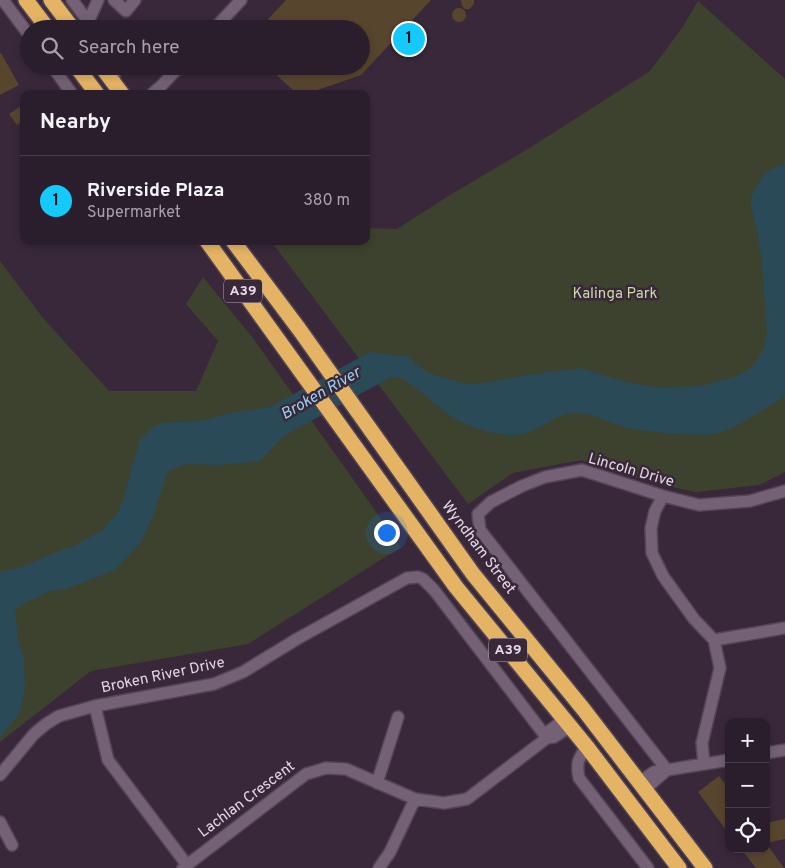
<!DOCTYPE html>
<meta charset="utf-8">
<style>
:root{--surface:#2b1e2c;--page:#332734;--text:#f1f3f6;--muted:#a6a2a9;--line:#473c48;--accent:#14cafb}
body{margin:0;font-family:Overpass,sans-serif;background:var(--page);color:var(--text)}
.controls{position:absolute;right:15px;bottom:15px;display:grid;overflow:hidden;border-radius:10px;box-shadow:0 2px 8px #0003}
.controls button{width:45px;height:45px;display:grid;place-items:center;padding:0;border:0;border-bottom:1px solid var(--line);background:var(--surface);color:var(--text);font:25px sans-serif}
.you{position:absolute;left:386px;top:532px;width:18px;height:18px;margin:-12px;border:4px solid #fff;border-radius:50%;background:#1a73e8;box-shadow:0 0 0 8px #1a73e833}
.badge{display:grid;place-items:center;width:32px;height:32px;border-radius:50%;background:var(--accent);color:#111;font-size:16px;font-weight:700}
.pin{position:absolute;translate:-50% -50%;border:2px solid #fff;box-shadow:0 1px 5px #0006}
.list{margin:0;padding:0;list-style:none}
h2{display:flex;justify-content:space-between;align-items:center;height:65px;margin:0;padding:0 20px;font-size:21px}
h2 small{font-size:16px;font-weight:400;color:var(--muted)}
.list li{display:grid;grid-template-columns:32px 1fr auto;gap:15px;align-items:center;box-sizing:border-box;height:90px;padding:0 20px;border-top:1px solid var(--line)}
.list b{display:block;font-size:19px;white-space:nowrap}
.list p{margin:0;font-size:16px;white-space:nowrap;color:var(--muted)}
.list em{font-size:16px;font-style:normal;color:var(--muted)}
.icon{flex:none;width:28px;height:28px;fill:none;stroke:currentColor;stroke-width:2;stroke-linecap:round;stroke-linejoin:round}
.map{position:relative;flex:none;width:785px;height:868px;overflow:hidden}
.search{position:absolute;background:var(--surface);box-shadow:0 2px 8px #0003;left:20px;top:20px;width:350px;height:55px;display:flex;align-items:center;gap:12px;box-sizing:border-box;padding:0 18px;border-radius:28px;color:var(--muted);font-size:19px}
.panel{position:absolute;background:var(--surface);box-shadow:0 2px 8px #0003;left:20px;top:90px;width:350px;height:155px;border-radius:10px}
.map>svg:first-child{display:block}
.green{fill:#3c422d}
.water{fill:#2a4a58}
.building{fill:#58452e}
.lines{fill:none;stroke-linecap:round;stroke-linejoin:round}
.minor-casing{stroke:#534554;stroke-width:14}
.highway-casing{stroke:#534554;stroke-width:18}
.minor{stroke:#746175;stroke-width:11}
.highway{stroke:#e4b464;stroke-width:15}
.labels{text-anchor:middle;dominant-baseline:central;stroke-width:5;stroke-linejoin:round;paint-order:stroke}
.shield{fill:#39283a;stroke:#b1a4b1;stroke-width:1}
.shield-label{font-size:14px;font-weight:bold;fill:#e4d9e4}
.park-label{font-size:15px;fill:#cadaa3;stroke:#39283a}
.street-label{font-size:15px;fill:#e4d9e4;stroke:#39283a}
.water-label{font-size:16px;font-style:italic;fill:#95d3ef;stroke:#39283a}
</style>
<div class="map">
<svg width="785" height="868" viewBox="0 0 785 868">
<rect width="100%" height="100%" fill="#39283a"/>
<path class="green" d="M698,1L785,79V472L759,485L696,492L658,484L581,460L513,473L468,504L271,241H366V228L397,229L450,195L531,147L650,71L682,28Z
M0,261L43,318L109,391H196L218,341L186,304L203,277L253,338L401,547L248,644L91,671L0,742Z"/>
<path class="water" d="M785,164V395L782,398C762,410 742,425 719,433C703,438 651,432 633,429C614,426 598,414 578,413C559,412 544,427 526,433C508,440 470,428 454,418C438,408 425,393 409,383L401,378L391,377L289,433L282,438L260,461L220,465L186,464L168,471L154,513L141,542L115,570L66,589L51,591L24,603L15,611L18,640L24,659L25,687L19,715L0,737V572L25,566L61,550L75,546L105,528L118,512L123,500L140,439L152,427L163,423L207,420L225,414L270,407L370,352L410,357L415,364L431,374L466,384L483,383L526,375L581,368L625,382L662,388L702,386L737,376L750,368L757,361L764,347L767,333L762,263L758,235L751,206V197L761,178L767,172L777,166Z"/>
<path class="building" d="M286,0H431L361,75L306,94H297L267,66H361V29H259Z
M461,0H474V4L469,9H465L462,6Z
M452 15a7 7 0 1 1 14 0a7 7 0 1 1-14 0Z
M1,53L19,85L0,95V54Z
M24,104V120L17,125L9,114Z
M719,776L729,789V834L698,792Z
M785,819V839L766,843V823Z
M766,843L784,868H756L741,849H766Z"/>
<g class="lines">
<defs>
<path id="minor" d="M3,0L29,35
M72,0L94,29
M114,0L126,11L135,0
M88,22L98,0
M214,29L241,0
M52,66L72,94
M114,84L115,66
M152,94L160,87L180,66
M663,496L655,511L651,528L652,553L663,576L694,619L714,640L720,668L702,743L704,764
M714,640L785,628
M95,706L108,760L187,865
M547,738L549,731L565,719
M587,747C578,758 576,764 579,778L648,868
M766,753L785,750
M667,770L480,530L478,514L491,502L522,486L545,477L582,470L663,496L699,505L750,501L785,491
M0,775L34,734L46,724L59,716L95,706L214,684L243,672L297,639L407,578L418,577L423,579L434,590L547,738
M639,782L654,772L729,760
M377,783L398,717
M645,789L667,770
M0,822L12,845
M183,868L306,774L326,768L346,769L415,799L444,803L467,799L547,738L554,737L571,726
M379,868L390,852L415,799"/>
<path id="highway" d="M26,0L48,29
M51,0L73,29
M76,66L97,94
M101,66L122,94
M207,241L456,587L587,747L679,868
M233,241L299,329L473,574L584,710L705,868"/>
</defs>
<use href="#minor" class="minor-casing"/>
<use href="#highway" class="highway-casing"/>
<use href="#minor" class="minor"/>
<use href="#highway" class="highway"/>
</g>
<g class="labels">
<g class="shield">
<rect x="224" y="279.5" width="38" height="23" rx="4"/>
<rect x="489" y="638.5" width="38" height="23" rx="4"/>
</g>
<g class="shield-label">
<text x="243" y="291">A39</text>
<text x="508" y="650">A39</text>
</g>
<g class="park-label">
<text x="615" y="294">Kalinga Park</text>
</g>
<g class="street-label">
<text transform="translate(631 471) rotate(16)">Lincoln Drive</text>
<text transform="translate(478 548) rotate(53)">Wyndham Street</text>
<text transform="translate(163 676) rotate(-12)">Broken River Drive</text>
<text transform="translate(247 800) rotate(-37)">Lachlan Crescent</text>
</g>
<g class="water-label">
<text transform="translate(321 394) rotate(-30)">Broken River</text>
</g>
</g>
</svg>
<div class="controls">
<button>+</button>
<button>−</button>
<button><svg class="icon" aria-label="locate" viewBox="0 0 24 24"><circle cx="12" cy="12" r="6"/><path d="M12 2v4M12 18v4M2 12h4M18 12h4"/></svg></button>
</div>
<div class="you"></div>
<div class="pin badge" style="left:409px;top:39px">1</div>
<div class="search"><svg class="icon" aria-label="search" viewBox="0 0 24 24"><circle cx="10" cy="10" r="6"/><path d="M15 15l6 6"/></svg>Search here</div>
<section class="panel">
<h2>Nearby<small></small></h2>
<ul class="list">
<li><span class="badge">1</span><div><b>Riverside Plaza</b><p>Supermarket</p></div><em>380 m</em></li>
</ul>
</section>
</div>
